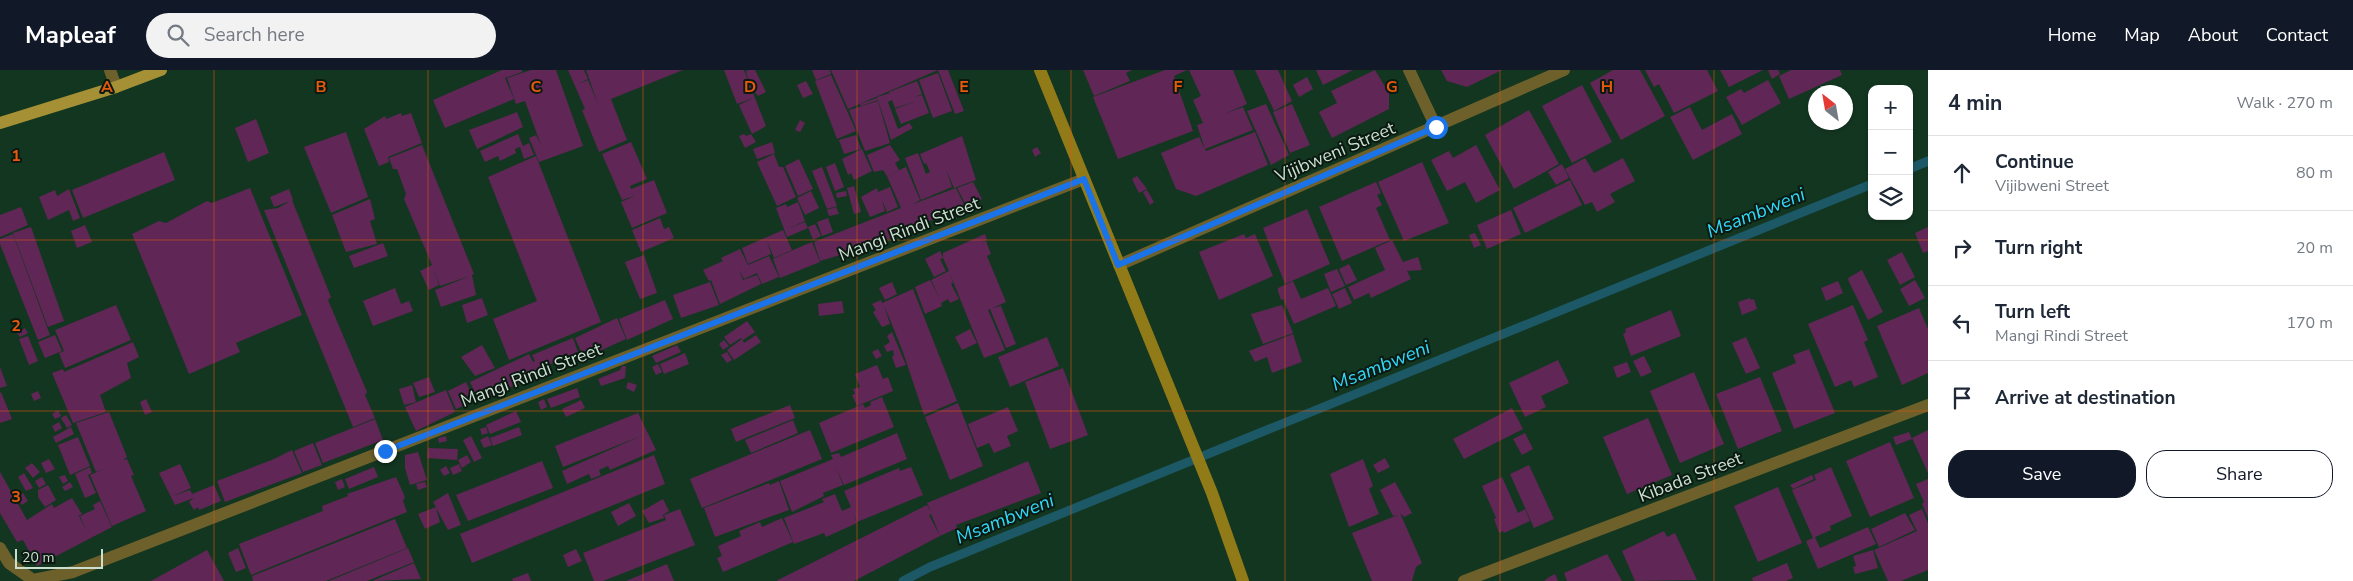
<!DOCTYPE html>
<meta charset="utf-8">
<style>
:root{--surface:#fff;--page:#f2f2f3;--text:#1f2937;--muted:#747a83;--line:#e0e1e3;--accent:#111827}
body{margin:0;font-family:"Nunito Sans",sans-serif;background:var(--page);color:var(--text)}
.controls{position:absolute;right:15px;top:15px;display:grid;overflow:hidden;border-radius:10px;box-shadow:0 1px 4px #0004}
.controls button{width:45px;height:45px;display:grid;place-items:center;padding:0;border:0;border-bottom:1px solid var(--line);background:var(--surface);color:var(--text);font:25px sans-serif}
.compass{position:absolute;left:1808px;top:15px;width:45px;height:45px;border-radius:50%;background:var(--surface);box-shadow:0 1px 4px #0004;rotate:329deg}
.scale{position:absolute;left:15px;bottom:12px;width:88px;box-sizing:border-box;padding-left:5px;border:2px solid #cbdfd1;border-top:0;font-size:14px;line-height:18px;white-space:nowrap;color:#cbdfd1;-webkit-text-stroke:4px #0b1a11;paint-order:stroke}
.stop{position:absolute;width:15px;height:15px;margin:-11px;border:4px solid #1a73e8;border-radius:50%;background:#fff}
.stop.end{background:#1a73e8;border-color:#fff;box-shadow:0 1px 5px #0008}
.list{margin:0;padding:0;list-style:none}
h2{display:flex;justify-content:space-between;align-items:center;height:65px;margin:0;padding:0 20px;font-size:21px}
h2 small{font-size:16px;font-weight:400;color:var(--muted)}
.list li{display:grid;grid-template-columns:32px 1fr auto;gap:15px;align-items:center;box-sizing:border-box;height:75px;padding:0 20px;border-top:1px solid var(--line)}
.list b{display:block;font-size:19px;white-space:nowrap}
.list p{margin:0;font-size:16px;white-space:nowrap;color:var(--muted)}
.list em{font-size:16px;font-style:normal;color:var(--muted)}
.actions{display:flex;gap:10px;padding:15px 20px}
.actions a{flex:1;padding:11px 0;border:1px solid var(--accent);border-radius:20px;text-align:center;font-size:18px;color:var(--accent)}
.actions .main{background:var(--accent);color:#fff}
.icon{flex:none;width:28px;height:28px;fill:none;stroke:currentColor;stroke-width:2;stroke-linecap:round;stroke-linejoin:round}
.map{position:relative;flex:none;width:1928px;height:511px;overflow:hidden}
header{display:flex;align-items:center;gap:30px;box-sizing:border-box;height:70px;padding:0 25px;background:var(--accent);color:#fff}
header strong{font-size:24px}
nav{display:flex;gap:28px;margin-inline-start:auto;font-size:18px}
.search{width:350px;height:45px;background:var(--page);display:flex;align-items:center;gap:12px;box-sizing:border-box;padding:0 18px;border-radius:28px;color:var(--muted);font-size:19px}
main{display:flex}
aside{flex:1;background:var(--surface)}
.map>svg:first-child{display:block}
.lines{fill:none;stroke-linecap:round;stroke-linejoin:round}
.stream{stroke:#1c5865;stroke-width:9}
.building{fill:#602655}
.street{stroke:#6d602a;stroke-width:12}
.secondary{stroke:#917a18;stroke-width:12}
.primary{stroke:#a69035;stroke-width:12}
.route{stroke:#1a73e8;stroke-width:6}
.grid{fill:none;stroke:#e8590c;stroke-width:1;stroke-opacity:0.55}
.labels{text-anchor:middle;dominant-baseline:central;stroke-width:4;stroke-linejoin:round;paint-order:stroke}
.street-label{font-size:18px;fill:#cbdfd1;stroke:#0b1a11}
.water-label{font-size:19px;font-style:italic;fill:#31d8f9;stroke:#0b1a11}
.grid-label{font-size:16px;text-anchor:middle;font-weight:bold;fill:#e8590c;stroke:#0b1a11;stroke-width:4;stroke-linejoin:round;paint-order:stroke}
</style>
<header>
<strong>Mapleaf</strong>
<div class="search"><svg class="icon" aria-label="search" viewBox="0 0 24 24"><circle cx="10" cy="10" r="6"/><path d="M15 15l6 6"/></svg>Search here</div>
<nav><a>Home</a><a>Map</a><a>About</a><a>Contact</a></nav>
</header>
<main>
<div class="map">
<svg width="1928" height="511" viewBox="0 0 1928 511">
<rect width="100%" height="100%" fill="#133621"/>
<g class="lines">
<path class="stream" d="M1909,99L1928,91
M903,511L930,497L1872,114"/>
</g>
<path class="building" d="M502,0H522V2L505,8L514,29L445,58L433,30Z
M531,0H556L583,76L539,92L529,68L536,65L541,75L525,31L516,34L507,8Z
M568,0H584L588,9L578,14L588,10L598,34L586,0H683L611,29L627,70L599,82L582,40L585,39Z
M724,0H744L766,56L752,64L739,35L753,28L737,34Z
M749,0H755L766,22L758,26L754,21L747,6L746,1Z
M812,0H830L831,4L816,10Z
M831,0H948L964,41L955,44L938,0L848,39Z
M1083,0H1132L1126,3L1130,11L1094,26Z
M1165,0H1187L1174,6L1193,61L1118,89L1093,27Z
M1189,0H1233L1247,34L1224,44L1243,37L1253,60L1205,79L1197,55L1203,53L1193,30L1201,26Z
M1255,0H1278L1292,31L1274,41Z
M1316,0H1353L1323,15Z
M1375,0L1389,23V39L1332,68L1319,42L1337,33L1331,21Z
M1441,0H1502L1467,17L1447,11Z
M1613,0H1640L1665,46L1621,70L1590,13Z
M1645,0H1707L1718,21L1674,43L1659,14L1654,17Z
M1720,0H1763L1729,17Z
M1768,0H1778L1780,4L1772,9Z
M1791,0H1840L1842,5L1789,29L1779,6Z
M938,3L952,41L933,48L919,10Z
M831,5L856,61L837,69L815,11Z
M1307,7L1313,19L1299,27L1293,15Z
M1768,10L1781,33L1742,55L1726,27L1741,19L1744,23Z
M806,11L813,24L803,28L797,15Z
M917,11L922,24L915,27L922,25L929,43L901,54L895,39L917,31L895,38L889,22Z
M1582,15L1612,72L1572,93L1542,36Z
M890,23L892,30L888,32L898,59L909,53L913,58L891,70L877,27Z
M877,28L878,30L861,36L860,34Z
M878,31L890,73L865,81L849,40Z
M1266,34L1289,85L1271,95L1247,41Z
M1292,34L1310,75L1290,83L1273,42Z
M1690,37L1702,60L1732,44L1742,64L1693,90L1670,47Z
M1529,40L1559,94L1514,119L1485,65Z
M517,42L523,57L477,79L469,60Z
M401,43L402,46L411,43L422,73L388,87L389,92L379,96L364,59L385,46L386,49Z
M256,49L269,83L248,92L235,58Z
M800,50L805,53L800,62L795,60Z
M346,62L368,127L331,143L304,77Z
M1255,62L1268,95L1196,126L1176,119L1161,83L1199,67L1206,81Z
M518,64L523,76L529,73L534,85L524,89L520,77L515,79L516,83L500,91L498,86L485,92L480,81Z
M744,64L746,66L751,64L756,72L745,78L739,66Z
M856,65L861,79L844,84L839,70Z
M962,66L976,110L954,118L946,99L952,117L921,130L905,88L918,83L926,104L930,102L926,93L924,94L920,84Z
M631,72L647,109L630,116L631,119L654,110L667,143L632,158L621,132L635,126L622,130L602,84Z
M772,72L775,83L757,89L753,79Z
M422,75L474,204L472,205L476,225L441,237L435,220L470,206L440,216L433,198L439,215L429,220L420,201L432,195L404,129L406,124L397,99H393L389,88Z
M890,75L900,90L895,93L899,100L887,106L883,100L874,102L867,85Z
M1476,75L1500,120L1476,133L1465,112L1447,121L1431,90L1449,81L1453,88Z
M1037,77L1041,83L1035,87L1032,80Z
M862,79L872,101L854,110L851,103L848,105L842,89Z
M164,82L175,110L83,148L72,120Z
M774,84L779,97H783L796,127L777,136L757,92Z
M536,86L601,252L509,290L493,249L537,231L488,107Z
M1585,88L1594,103L1623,88L1635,111L1610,124L1615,132L1597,142L1592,132L1585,135L1565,99Z
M799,89L813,119L798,126L785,96Z
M1422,92L1449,153L1404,171L1378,112Z
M835,93L844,117L835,121L826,97Z
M1562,94L1569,108L1556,115L1548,102Z
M822,97L837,136L827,139L812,101Z
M906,97L920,130L913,134L956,118L965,137L922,154L923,156L841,187L840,185L820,191L814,172L901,138L887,106Z
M1137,106L1147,119L1139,123L1132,109Z
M1570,110L1582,135L1525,163L1513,138Z
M973,112L982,129L966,135L957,118Z
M1376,112L1381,123L1377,125L1382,135L1376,138L1390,170L1342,191L1319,137Z
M854,116L861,142L854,144L847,118Z
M890,117L898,137L887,142L882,130L885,141L870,147L861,127L877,118L878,122Z
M250,118L302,245L236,273L240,282L189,304L132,164L159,151L166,153L207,131L212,133Z
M69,119L80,148L73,151L69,140L48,150L39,127L55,120L57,126Z
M289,119L293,130L274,137L270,127Z
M1147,120L1154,132L1150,135L1143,122Z
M811,121L819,138L805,145L797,128Z
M846,121L847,126L837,128L836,123Z
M370,129L375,149L370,151L377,174L346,182L332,145Z
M292,130L331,227L328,230L367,322L365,325L375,348L353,357L264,140L278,138Z
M798,132L805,151L789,158L805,152L808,158L787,167L776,138L786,134L787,137Z
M21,137L28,155L0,167V145Z
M836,137L839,144L829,146L827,140Z
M1307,139L1330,194L1285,214L1263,158Z
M1511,140L1521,164L1487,179L1477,155Z
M660,148L664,159L669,157L674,168L641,182L632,160Z
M828,148L833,162L822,166L817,152Z
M815,154L821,166L813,170L808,157Z
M85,155L92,172L77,178L71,161Z
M31,157L64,251L48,257L13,163Z
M1928,157V181L1923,183L1915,163Z
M783,160L792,180L774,188L767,171L771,184L748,194L742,178Z
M1475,163L1481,175L1474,178L1469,165Z
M13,164L50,265L38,270L0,174V169Z
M985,164L987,170L980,172L986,171L991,184L987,186L1006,232L993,238L1001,236L1016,274L1006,278L990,239L988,240L1005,280L984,288L950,204L953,213L951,214L959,229L950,233L948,229L941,233L942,236L925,244L915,217L930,210L940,229L931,210L949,201L943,188L940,189L946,201L934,207L925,189L940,181L943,188V183Z
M1244,164L1246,168L1255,164L1273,206L1219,230L1199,182Z
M1392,170L1403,192L1418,187L1422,200L1407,201L1411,209L1371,228L1369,223L1354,230L1348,217L1385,200L1375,178Z
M812,172L820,192L780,208L773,189L793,180L797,189L793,180Z
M383,173L388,186L354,198L349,186Z
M740,179L748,195L769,186L779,207L762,214L757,203L744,209L739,200L743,210L757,205L761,214L720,234L711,210L709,211L703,200L723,191L721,188Z
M1902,182L1915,207L1900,215L1887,190Z
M644,185L657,223L640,229L625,192Z
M1349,194L1357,210L1346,215L1339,199Z
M1337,199L1345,216L1331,222L1324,204Z
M1862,200L1883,242L1868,250L1849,212L1848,208Z
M1915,210L1925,228L1909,236L1900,219Z
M1293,211L1301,229L1328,218L1336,236L1294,254L1283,229L1281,230L1278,221V218Z
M1838,211L1843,223L1826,231L1821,218Z
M710,212L719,235L681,248L673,225Z
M892,212L897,224L885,230L879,218Z
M395,218L401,234L409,231L413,241L373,256L363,231Z
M1345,218L1352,233L1339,239L1332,224Z
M913,219L957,331L924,345L903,282L884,235L890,254L882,257L873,242L876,240L872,234L881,230L882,233Z
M482,228L488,245L467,253L462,235Z
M1750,228L1751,230L1754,229L1757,239L1742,245L1738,232Z
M665,230L673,249L627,270L619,249Z
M842,231L844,243L819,246L818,234Z
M116,235L131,270L65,298L59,283L64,281L55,260Z
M1282,235L1293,263L1263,274L1251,244Z
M1853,235L1868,270L1864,272L1878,307L1854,317L1851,310L1835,317L1808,254Z
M1919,238L1928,259V303L1902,315L1877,256Z
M1671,240L1681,266L1631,286L1623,264L1626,262L1625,259Z
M617,248L626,269L584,288L575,268Z
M747,251L755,262L743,270L741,268L730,275L724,267Z
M25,258L28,263L20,267L17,263Z
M970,259L977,273L962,280L955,267Z
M892,262L906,295L896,298L892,287L894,285L893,280L887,282L884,276L890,272L887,266Z
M1293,264L1302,292L1272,303L1267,287L1255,292L1249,281Z
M55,265L62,281L45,288L38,272Z
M756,265L761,272L734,290L727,280L742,269L744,273Z
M28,266L38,291L29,295L19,269Z
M1047,267L1059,296L1010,317L998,287Z
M1746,267L1760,298L1746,304L1732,273Z
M573,268L578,282L536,300L538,304L479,332L470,312L529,284L533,292L535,291L532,285Z
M724,270L729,276L723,280L719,274Z
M133,272L139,287L127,293L131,308L100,325L106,342L73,353L52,303L63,299L64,302Z
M482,275L495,298L475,306L461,287Z
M677,275L681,282L656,293L652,286Z
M878,279L882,286L876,289L872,282Z
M1809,279L1835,343L1794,359L1772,303L1796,293L1793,285Z
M727,282L732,290L727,293L721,285Z
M685,283L689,294L664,304L660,294Z
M1644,286L1652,302L1641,307L1633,291Z
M1558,290L1569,313L1541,326L1546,337L1525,347L1509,313Z
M1627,292L1631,302L1617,308L1613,297Z
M658,294L662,302L656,305L652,297Z
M877,295L883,309L888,307L893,321L857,336L852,325L855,324L853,319L860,317L855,304Z
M622,296H626L625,308L601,316L598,309L620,300Z
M0,297L7,316L0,318Z
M1063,298L1088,365L1050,379L1025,312Z
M1694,302L1724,374L1680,393L1650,321Z
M429,307L435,322L419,327L413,313Z
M1760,307L1782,361L1738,379L1716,324Z
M466,312L475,331L456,339L448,321Z
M628,312L637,315L634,322L626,318Z
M412,315L416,332L404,335L399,319Z
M577,318L580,327L551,338L547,329Z
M446,320L455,342L416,361L405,337Z
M38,321L41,328L34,331L31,324Z
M1,322L12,349L0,353V323Z
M882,327L894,357L831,383L819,353L863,334L865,338L871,335L870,332Z
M146,329L152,342L145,345L140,332Z
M544,329L547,337L541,340L538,332Z
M581,330L585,338L566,347L562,339Z
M958,333L983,396L950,410L925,347Z
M790,335L795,348L736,372L731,359Z
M1008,337L1018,361L1007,366L1011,376L994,383L989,373L977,378L968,354Z
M1512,338L1523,359L1464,389L1453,369Z
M58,340L61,346L55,349L52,344Z
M516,341L521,352L490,364L486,355Z
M109,342L127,387L123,390L127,389L134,405L131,406L146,441L112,456L90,405L104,399L96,402L76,353Z
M638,343L656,380L610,400L608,396L599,400L601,405L591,409L589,404L567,414L562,401L641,366L563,397L555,376Z
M66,345L72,355L67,358L61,348Z
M1648,348L1672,405L1627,424L1603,367Z
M375,349L383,370L323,393L315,373Z
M793,350L798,363L751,383L745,370Z
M59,352L62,358L55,362L52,356Z
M71,357L74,364L56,373L53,367Z
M486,357L488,363L482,365L480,359Z
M519,357L522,365L493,376L490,368Z
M810,360L822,389L702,438L690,409Z
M1928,360V403L1912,368Z
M1909,362L1912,369L1896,375L1893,367Z
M897,363L907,389L844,415L836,398L843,415L823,423L824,426L792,442L780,411L833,389L831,385L839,383L841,387Z
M1525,363L1533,379L1522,385L1513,369Z
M446,366L447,371L439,373L438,368Z
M471,366L482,388L474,392L463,370Z
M488,366L492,375L484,378L480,370Z
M78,367L90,396L70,405L58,375Z
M1890,372L1914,428L1870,447L1846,391Z
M313,373L322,395L303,402L294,381Z
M428,378L458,379L457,390L427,388Z
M292,380L302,403L225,432L217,411L274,389Z
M418,382L427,410L410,415L405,398V385Z
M467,385L471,392L462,398L458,390Z
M654,385L665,414L472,493L460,464Z
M1385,388L1390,397L1378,403L1373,395Z
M49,389L55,399L46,403L41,393Z
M1363,389L1373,416L1369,419L1379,444L1349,457L1330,404Z
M542,391L553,418L468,451L456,425Z
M1028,391L1041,423L956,455L957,458L940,466L931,444L929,445L940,466L854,511H776L927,435L931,442L927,433Z
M32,393L40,402L33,408L25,398Z
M180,394L191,418L173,426L190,420L192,424L214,415L221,431L199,440L198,437L194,440L189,432L194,428L175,435L159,403Z
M459,394L462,401L453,405L450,398Z
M1529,395L1554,449L1534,458L1510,404Z
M446,396L450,403L444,406L440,400Z
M90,397L92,403L88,405L96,423L85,428L75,404Z
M374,397L378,407L349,419L345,409Z
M911,397L923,425L857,452L853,443L857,453L826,467L824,463L794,474L784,448L824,432L822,429L835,424L842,441L851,437L844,421L899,398L900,401Z
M1831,397L1852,446L1830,456L1831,460L1815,467L1820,478L1868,457L1876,474L1818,499L1806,471L1813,468L1792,420L1816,410L1814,405Z
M0,402L27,450L52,434L54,438L72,428L82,444L77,447L79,446L87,462L80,446L95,439L93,435L100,431L112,457L37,496L23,470L17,472L0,443Z
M24,403L33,418L26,421L18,407Z
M65,405L68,411L63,414L59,407Z
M1812,405L1814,409L1793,419L1790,415Z
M42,407L46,414L39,418L35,411Z
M396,407L405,427L403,431L407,442L251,505L239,474L323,441L322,436L348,426L347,424Z
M1502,407L1518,443L1525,439L1530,451L1504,463L1503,461L1499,463L1494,449L1496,448L1482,416Z
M342,409L345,417L338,420L335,412Z
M1928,409V448L1922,434L1924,432L1916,414Z
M779,411L789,440L715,467L704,438L769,413L770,415Z
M70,412L73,417L65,421L62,417Z
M425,412L427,417L418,420L416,414Z
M1395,412L1412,443L1404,447L1400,443L1422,493L1416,497L1412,511H1372L1352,463L1398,445L1393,446L1380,420Z
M48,415L56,430L45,437L38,427V420Z
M1778,417L1802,473L1758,492L1734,436Z
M23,423L28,431L22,435L16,427Z
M448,423L461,455L448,460L436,438L440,452L425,459L418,444L436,437L433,432Z
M663,429L669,441L663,445L664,448L649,453L642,441Z
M629,433L636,446L618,456L611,442Z
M680,439L695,475L603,511H594L583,483L666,450L664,445Z
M1922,439L1928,453V500L1901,511H1888L1874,480L1917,461L1909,445Z
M1905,443L1915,460L1879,477L1871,459Z
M782,448L793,472L723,502L717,488L722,486L718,476L741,466L739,461L760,452L762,457Z
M395,449L407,478L326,511H253L252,506Z
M1664,461L1667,467L1675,463L1697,510L1635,511L1622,481Z
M238,478L246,498L236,502L228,483Z
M408,478L414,492L367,511H329Z
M576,479L582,491L568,497L563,485Z
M207,480L224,511H151Z
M1873,480L1878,498L1855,504L1853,497L1856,496L1853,486Z
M1607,484L1622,511H1567L1564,503Z
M414,493L421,509L372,511Z
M1787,493L1793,508L1786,511H1753L1752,508Z
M667,494L674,511H626Z
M528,503L531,511H513L512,509Z
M1555,504L1558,511H1544L1549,507Z"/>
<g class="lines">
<path class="street" d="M110,0L116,17
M1409,0L1436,57
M1119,195L1564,0
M0,478L9,493L33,510L73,502L1084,109
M1464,511L1928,335"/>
<path class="secondary" d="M1040,0L1212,423L1243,511"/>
<path class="primary" d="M0,53L116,17L161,0"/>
</g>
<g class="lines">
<path class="route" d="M385,381L1084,109L1118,195L1436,57"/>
</g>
<path class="grid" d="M214,0V511M428,0V511M643,0V511M857,0V511M1071,0V511M1285,0V511M1500,0V511M1714,0V511M0,170H1928M0,341H1928"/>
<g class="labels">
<g class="street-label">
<text transform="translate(1335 82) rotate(-23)">Vijibweni Street</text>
<text transform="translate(909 159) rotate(-21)">Mangi Rindi Street</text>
<text transform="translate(531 305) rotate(-21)">Mangi Rindi Street</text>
<text transform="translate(1690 407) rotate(-21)">Kibada Street</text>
</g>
<g class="water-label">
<text transform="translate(1756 143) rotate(-22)">Msambweni</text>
<text transform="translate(1381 296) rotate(-22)">Msambweni</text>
<text transform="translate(1005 449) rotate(-22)">Msambweni</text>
</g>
</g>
<g class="grid-label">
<text x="107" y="22">A</text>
<text x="321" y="22">B</text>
<text x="536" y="22">C</text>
<text x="750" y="22">D</text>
<text x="964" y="22">E</text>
<text x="1178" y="22">F</text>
<text x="1392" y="22">G</text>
<text x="1607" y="22">H</text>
<text x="16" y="91">1</text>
<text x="16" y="261">2</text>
<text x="16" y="432">3</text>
</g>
</svg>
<div class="controls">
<button>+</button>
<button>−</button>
<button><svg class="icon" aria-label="layers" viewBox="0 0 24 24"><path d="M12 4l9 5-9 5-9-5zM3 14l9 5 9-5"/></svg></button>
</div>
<svg class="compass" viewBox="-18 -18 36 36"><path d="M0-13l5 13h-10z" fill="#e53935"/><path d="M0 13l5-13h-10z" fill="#747a83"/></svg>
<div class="scale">20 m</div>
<div class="stop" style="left:1436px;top:57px"></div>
<div class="stop end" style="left:385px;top:381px"></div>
</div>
<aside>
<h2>4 min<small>Walk · 270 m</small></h2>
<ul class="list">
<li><svg class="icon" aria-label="ahead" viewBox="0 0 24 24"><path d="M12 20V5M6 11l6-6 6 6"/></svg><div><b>Continue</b><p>Vijibweni Street</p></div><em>80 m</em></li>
<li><svg class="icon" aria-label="right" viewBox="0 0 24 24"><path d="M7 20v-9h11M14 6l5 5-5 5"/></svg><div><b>Turn right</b></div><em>20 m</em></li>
<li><svg class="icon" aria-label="left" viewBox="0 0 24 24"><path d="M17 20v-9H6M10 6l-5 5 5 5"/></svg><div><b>Turn left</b><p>Mangi Rindi Street</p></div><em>170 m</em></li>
<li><svg class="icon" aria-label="arrive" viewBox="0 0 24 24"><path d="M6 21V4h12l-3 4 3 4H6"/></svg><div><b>Arrive at destination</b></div></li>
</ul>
<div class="actions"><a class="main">Save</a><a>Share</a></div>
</aside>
</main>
